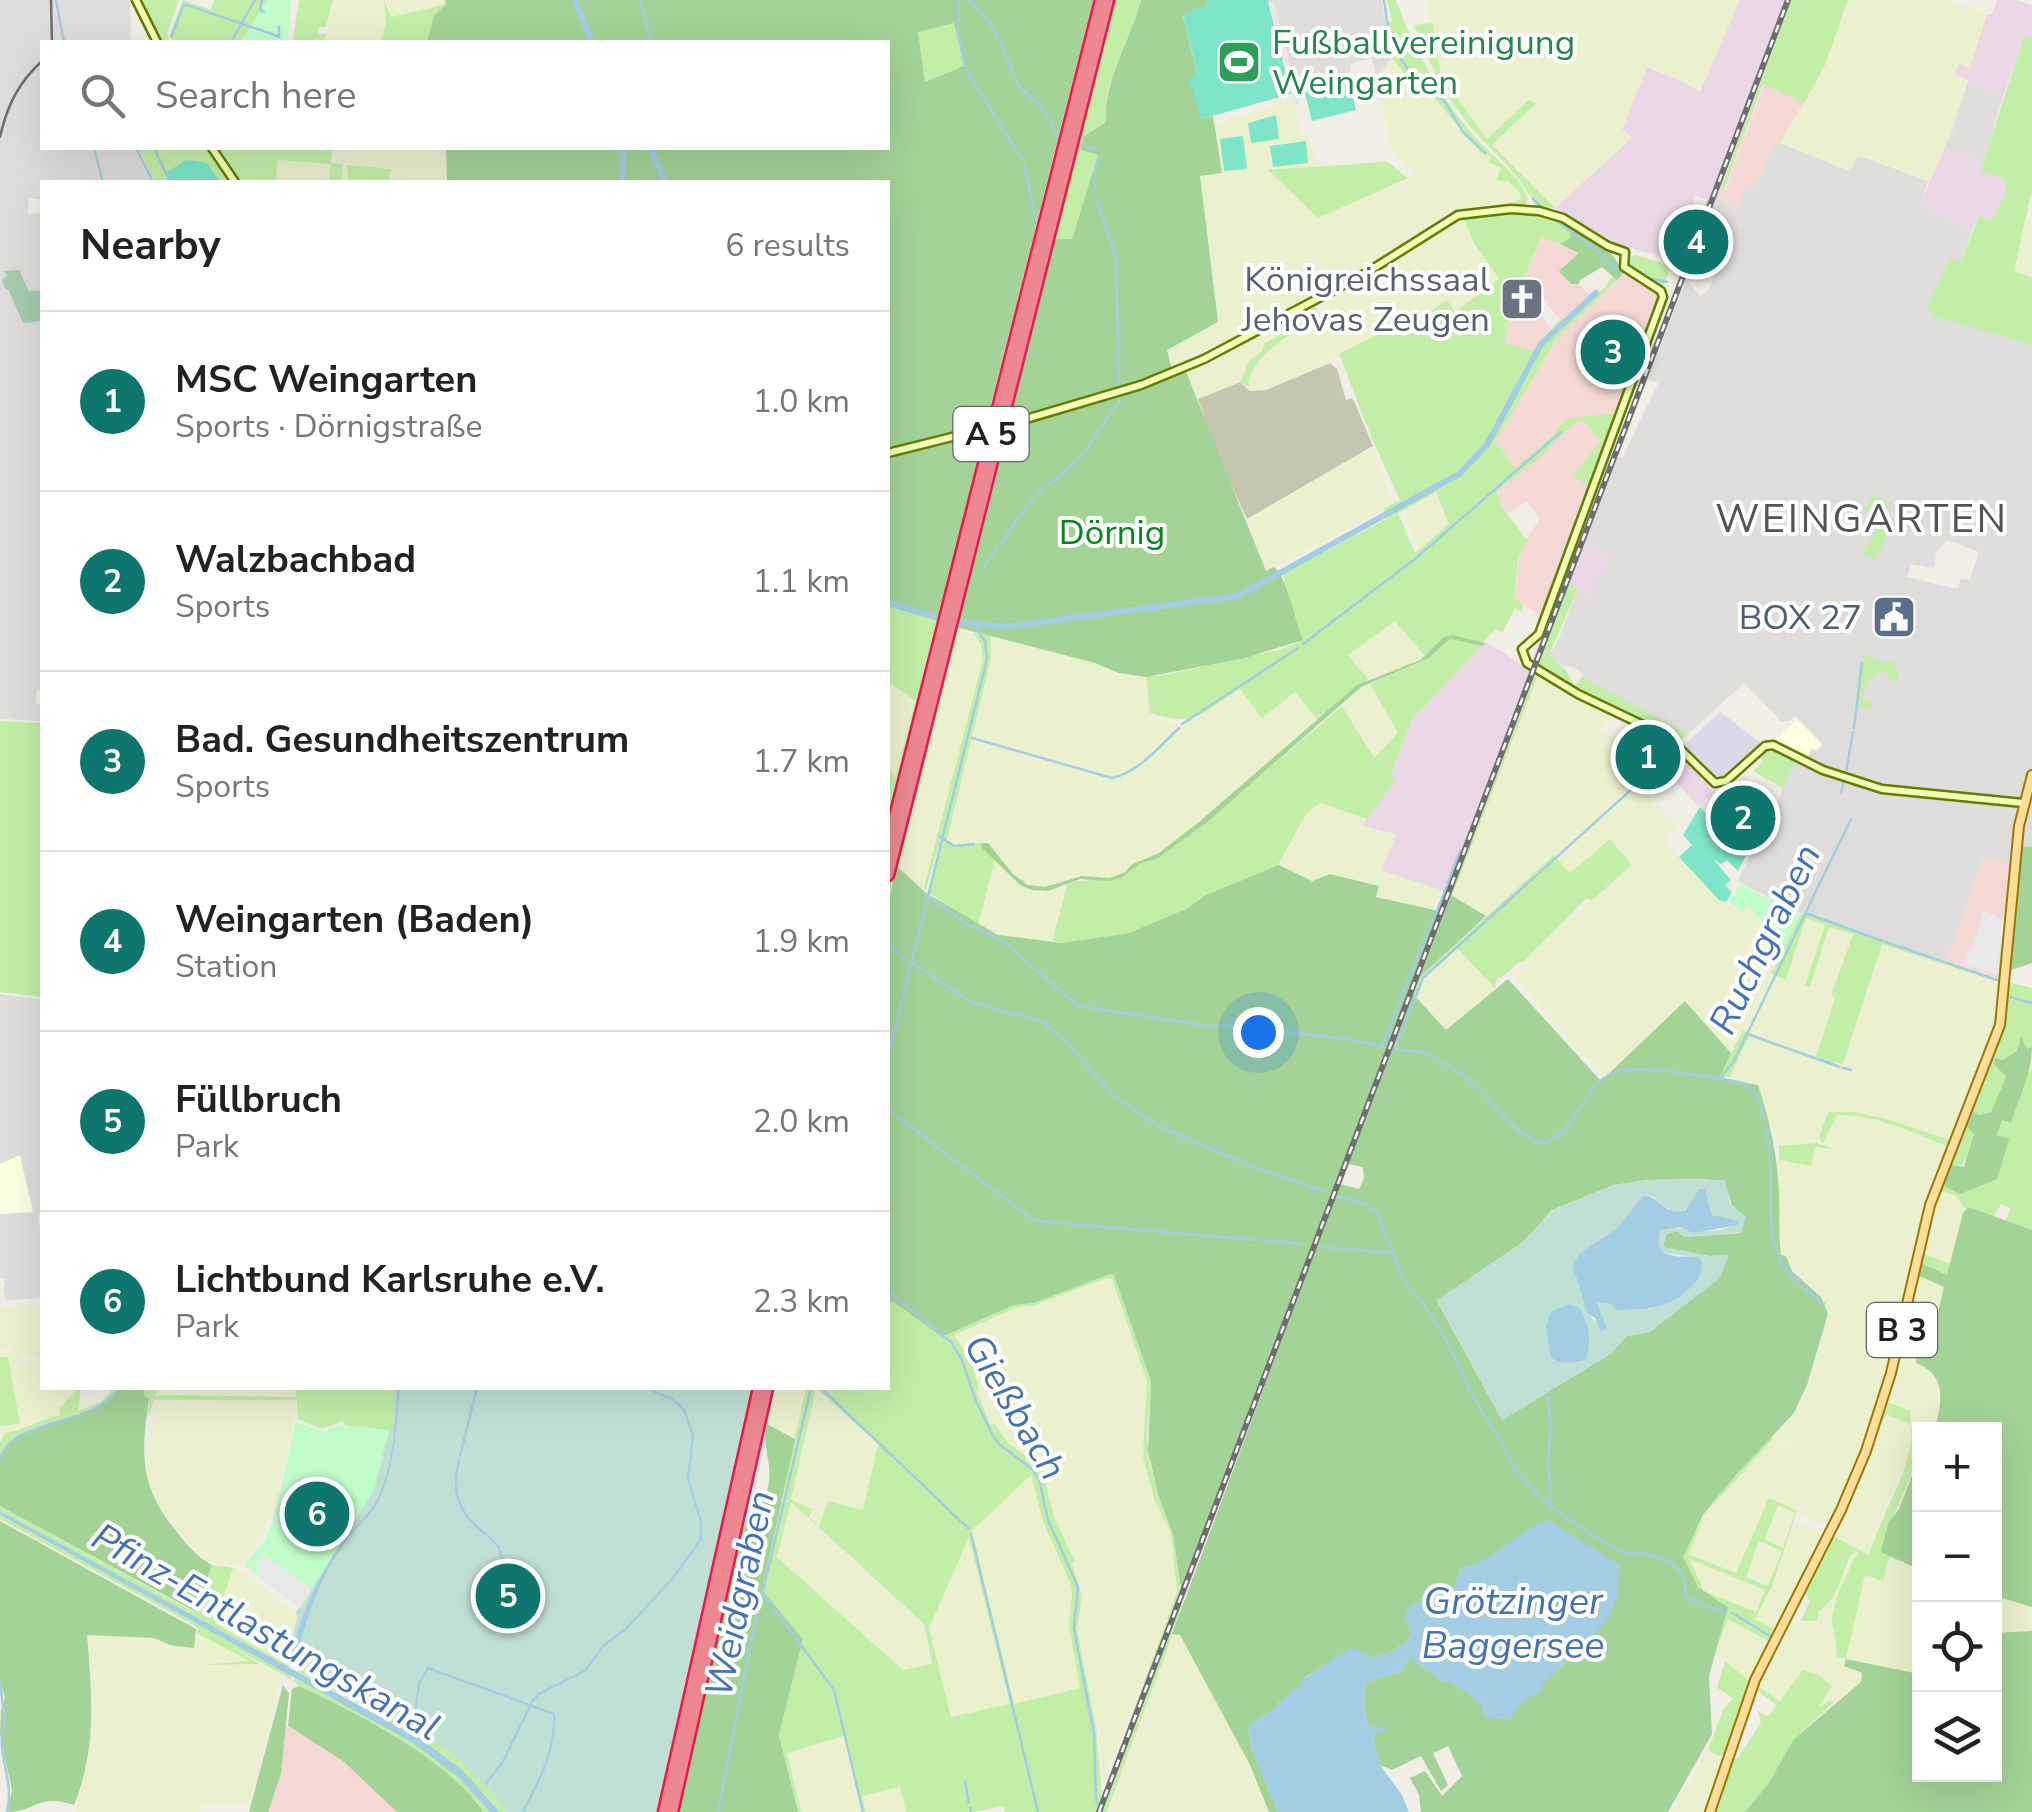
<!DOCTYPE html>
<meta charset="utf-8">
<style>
:root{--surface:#fff;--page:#f6f6f6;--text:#222;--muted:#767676;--line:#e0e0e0;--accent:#0f766e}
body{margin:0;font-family:"Nunito Sans",sans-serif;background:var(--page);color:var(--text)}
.controls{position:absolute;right:30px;bottom:30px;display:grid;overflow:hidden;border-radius:0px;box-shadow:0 10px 40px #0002}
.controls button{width:90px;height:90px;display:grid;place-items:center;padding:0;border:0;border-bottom:2px solid var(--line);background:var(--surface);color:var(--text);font:50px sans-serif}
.you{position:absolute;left:1258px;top:1032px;width:35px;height:35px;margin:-25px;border:8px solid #fff;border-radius:50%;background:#1a73e8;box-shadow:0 0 0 15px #1a73e833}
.badge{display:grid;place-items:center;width:65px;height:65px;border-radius:50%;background:var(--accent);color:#fff;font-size:32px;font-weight:700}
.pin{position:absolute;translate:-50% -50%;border:5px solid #fff;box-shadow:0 2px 10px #0006}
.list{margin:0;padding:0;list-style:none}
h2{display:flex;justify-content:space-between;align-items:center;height:130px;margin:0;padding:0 40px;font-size:42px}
h2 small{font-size:32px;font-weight:400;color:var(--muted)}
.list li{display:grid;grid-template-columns:65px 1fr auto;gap:30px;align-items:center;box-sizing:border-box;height:180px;padding:0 40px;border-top:2px solid var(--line)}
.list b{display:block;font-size:38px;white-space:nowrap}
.list p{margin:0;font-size:32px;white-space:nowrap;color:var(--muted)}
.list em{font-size:32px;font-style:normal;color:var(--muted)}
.icon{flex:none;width:55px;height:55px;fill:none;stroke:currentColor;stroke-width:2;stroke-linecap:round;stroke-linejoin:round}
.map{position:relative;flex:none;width:2032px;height:1812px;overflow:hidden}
.search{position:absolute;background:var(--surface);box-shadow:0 10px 40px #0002;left:40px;top:40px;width:850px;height:110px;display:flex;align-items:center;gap:25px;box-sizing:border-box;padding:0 35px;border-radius:0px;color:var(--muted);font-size:38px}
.panel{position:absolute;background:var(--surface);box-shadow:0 10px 40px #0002;left:40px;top:180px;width:850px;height:1210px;border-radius:0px}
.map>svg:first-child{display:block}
.residential{fill:#dedddc;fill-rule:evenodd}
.commercial{fill:#f3d8d3}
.industrial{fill:#ead7e5}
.education{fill:#fcffe0}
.construction{fill:#c4c6b0}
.farmland{fill:#ebf1cf}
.grass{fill:#c3eea8;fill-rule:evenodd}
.forest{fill:#a3d397;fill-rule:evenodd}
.wetland{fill:#c1e0d5;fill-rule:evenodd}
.cemetery{fill:#a5ccae}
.park{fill:#c0fdcb}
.pitch{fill:#7ee5c8}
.parking{fill:#e8e8e8}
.plaza{fill:#dbd9e7}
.water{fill:#a3cde2}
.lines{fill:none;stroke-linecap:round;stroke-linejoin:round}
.stream{stroke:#a3cde2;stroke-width:2.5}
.river{stroke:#a3cde2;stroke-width:6}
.secondary-casing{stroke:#637d00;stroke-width:11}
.primary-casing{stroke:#9b7700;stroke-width:12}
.motorway-casing{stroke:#e8194b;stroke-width:15}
.secondary{stroke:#f3feb6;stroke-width:6}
.primary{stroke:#ffde9c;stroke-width:8}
.motorway{stroke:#ed8891;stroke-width:10}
.tram{stroke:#6e6e6e;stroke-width:2.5}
.rail-casing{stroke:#6e6e6e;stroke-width:6}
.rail{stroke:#fff;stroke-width:2.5;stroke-dasharray:8;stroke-linecap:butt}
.secondary-bridge-casing{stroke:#637d00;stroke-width:11;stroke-linecap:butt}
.secondary-bridge{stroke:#f3feb6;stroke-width:6}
.labels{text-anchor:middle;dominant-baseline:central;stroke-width:8;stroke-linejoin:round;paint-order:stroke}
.shield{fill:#fff;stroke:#636363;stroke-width:2.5}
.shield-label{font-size:32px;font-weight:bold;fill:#202020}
.leisure-label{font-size:35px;fill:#27864d;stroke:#fff;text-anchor:start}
.worship-label{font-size:35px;fill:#5b616d;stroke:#fff;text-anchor:end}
.park-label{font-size:35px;fill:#03881c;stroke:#fff}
.service-label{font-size:35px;fill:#4e5e75;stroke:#fff;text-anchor:end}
.water-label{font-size:38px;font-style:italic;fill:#4472b7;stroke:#fff}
.quarter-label{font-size:40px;letter-spacing:2.5px;fill:#535353;stroke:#fff}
</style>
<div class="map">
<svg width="2032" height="1812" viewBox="0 0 2032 1812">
<rect width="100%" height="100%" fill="#f1eee5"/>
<path class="residential" d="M0,0H130L131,42H42V148H210L233,182H42V206V200L29,198L28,214L42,213V690L37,689L36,704H42V721L0,719Z
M1268,0H1382L1388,42L1394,55L1376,77L1372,58L1350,64L1351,72L1289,85Z
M1968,81L2003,97L1983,163L1945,147Z
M1780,143L1849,171L1857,155L1928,181L1920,204L1972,230L1961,262L1950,258L1932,315L2032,345V847L2015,846L2012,866L1983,858L1947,961L1800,913L1740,883L1739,877L1765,827L1774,822L1782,788L1797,760L1804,763L1812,748L1817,750L1822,744L1796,716L1789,721H1781L1744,683L1688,734L1613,695L1582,677L1583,674L1573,667L1562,666L1549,655L1557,643L1578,589L1587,595L1609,561L1585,543L1618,457H1623L1658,383L1648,379L1686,280L1701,296L1709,289L1728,241L1707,229L1718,198L1736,210L1747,184L1755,187L1773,146ZM1947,540L1979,552L1970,580L1961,579L1958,589L1907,577L1911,564L1934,568L1936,553Z
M0,994L42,1000V1214H38L39,1225H42V1298L0,1301L5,1300L4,1289H0L5,1286L4,1278L0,1279Z"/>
<path class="commercial" d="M1764,84L1804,103L1780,143L1773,147L1755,187L1747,185L1737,210L1718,198L1721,189L1725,190Z
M1542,237L1580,252L1571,283L1579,284L1590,295L1562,321L1542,299L1519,289Z
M1624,272L1660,297L1616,413L1584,418L1600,441L1573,476L1591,488L1541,616L1515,600L1520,550L1540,518L1526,501L1508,514L1501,505L1497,491L1517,475L1503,450L1494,443L1558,337Z
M1514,305L1540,311L1550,329L1532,351L1503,344Z
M1983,857L2012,866L2000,938V979L1947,961Z
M285,1725L343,1761L397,1812H268L281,1774Z"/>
<path class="industrial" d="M1740,0H1791L1715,205L1707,229L1713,232L1705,251L1697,249L1688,271L1586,542L1610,560L1588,595L1569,584L1108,1798L1102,1812H1098L1446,892L1382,871L1361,826L1391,776L1411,721L1482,646L1486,643L1498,649L1528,670L1672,299L1707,199L1696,196L1675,257L1671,259L1620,245L1555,208L1631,137L1622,129L1647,67L1679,80L1724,33Z
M1997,0H2016L2032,5V39L2024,37L2003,97L1954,74L1959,63L1970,67L1987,14H1992Z
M1945,147L1983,163L1981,172L2007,179L2006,192L1998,214L1992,220L1979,216L1972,230L1920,204Z
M1677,749L1715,791L1698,806L1660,765Z"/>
<path class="education" d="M1797,720L1822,744L1817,750L1812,749L1807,758L1777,742L1776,739Z
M20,1155L33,1212L0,1214V1164Z"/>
<path class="construction" d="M1330,363L1337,369L1346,400L1352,398L1354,401L1373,446L1247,519L1216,451L1198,399L1240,382L1250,391L1266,390Z"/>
<path class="farmland" d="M335,0H384L386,23L380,42H327L328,23Z
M386,0H445L447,4L391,17Z
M1426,0H1740L1700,92L1679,80L1647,67L1622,129L1632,138L1555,208L1492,145L1535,104L1527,101L1487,140L1441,77Z
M1849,0H1950L1987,14L1970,68L1959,64L1954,74L1968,81L1952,132L1929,181L1858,155L1850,171L1780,143L1825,65Z
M1392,58L1419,89L1423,86L1445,107L1456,127L1492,158L1489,161L1501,168L1495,177L1508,181L1520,193L1521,198L1510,206L1453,210L1359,272L1172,370L1167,350L1218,322L1200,175L1222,173L1215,124L1292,100L1300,134L1308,133L1316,166L1269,170L1318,218L1414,176L1392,150L1376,77Z
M334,148H446L447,182H388L390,169L347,165L349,182H341L343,165L333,162Z
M277,160L331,164L329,182H275Z
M1462,216L1474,243L1500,279L1454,312L1447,300L1397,332L1393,326L1308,371L1272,387L1250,391L1248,378L1254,366L1275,344L1321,317L1323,298Z
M2025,220L2032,222V277L2014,272Z
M1311,307L1316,315L1265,343L1261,352L1250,360L1240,382L1198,399L1185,369Z
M1373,446L1393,504L1266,572L1247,519Z
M1437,491L1449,524L1418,550L1403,510Z
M1396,620L1425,656L1414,663L1368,679L1348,655Z
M959,627L978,639L983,659L924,887H919L897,866Z
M990,635L1095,663L1119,673L1146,677L1151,719L1182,725L1240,689L1280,703L1296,692L1317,720L1199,822L1159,853L1131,865L1124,873L1109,878L1082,876L1045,887L1027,885L1013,874L988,843L954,845L947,840L991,658Z
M1539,672L1611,713L1600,729L1626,743L1620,755L1640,777L1636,782L1678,827L1664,841L1719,900L1742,912L1747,904L1784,946L1772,974L1786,979L1806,918L1826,925L1806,985L1810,986L1829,926L1853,934L1831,995L1835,997L1817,1056L1843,1064L1882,944L2000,982L1994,1036L1942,1164L1891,1370L1845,1493L1829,1527L1798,1512L1814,1456L1797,1510L1777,1501L1761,1515L1736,1573L1688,1554L1706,1513L1773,1439L1810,1455L1774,1437L1795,1413L1809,1387L1829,1314L1822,1296L1790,1265L1786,1257L1781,1255L1777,1229L1779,1160L1811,1166L1816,1147L1833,1149L1823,1145L1838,1112H1827L1817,1143L1779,1146L1758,1085L1730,1077L1750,1033L1743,1031L1731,1053L1685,1001L1604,1078L1516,979L1515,976L1525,966L1523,962L1632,865L1611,839L1570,873L1554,855L1486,916L1452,896Z
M888,681L915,700L896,778L888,768Z
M1370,684L1398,733L1373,759L1342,706L1361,687Z
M1320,802L1367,819L1362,826L1396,834L1382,871L1441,890L1434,909L1376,897L1378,886L1330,874L1312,881L1280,867L1279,866L1306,814Z
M995,859L1020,885L1048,891L1065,885L1052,941L1010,938L978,924Z
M1457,947L1495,988L1446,1030L1415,996L1423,978Z
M1940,1190L1956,1196L1965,1209L1950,1264L1923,1253Z
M1917,1275L1945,1287L1930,1340L1920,1337L1928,1365L1936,1375L1939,1414L1935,1429L1911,1428L1910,1452L1878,1524L1869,1555L1833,1536L1886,1414L1910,1424V1411L1889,1402L1903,1332H1907Z
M1110,1278L1147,1381L1143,1457L1154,1499L1171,1533L1177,1592L1104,1780L1098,1727L1077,1629L1083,1593L1075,1562L1054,1516L1042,1468L1008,1443L993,1425L979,1396L972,1363L953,1335L1017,1307L1032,1306Z
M42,1304V1356L19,1357V1361H42V1388H78L59,1409L60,1415L34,1422L25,1430L5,1433L0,1442V1426L19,1424L8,1358L0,1357V1354L12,1352L4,1346L0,1352V1307Z
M159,1388H294L295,1396L157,1395Z
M775,1388H806L795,1439L767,1424Z
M816,1388L878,1444L863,1511L828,1501L819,1527L804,1508L791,1500Z
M296,1400L293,1425L273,1509L258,1544L240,1566L210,1562L194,1549L160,1508L150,1485L147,1468L155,1401Z
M1031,1475L1043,1522L1070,1581L1072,1593L1069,1626L1081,1688L1013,1704L972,1531Z
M790,1502L923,1625L932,1664L903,1670L777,1557Z
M1778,1505L1796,1513L1783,1548L1765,1539Z
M1796,1521L1825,1534L1772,1631L1755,1620Z
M969,1537L1011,1705L950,1717L929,1628Z
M1759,1542L1782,1551L1768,1586L1746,1577Z
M1855,1550L1859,1552L1847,1570L1831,1620L1837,1636V1656L1846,1658L1865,1574L1883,1580L1889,1556L1907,1562L1911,1572L1919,1579V1674L1893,1669L1851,1670L1862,1673L1861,1682L1834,1702L1831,1700L1816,1710L1803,1670L1780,1702L1759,1687L1784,1629L1792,1622H1811L1830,1603Z
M1689,1559L1766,1590L1755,1612L1704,1591Z
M233,1568L243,1571L298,1614L285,1661L215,1623Z
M1994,1596L2032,1607V1631L1995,1633Z
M1728,1619L1769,1642L1749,1679L1753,1681L1743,1702L1741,1700L1747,1679L1716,1654Z
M197,1633L251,1661L202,1665L259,1664L281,1677L249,1804L199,1805L201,1812H74L89,1756L92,1675L87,1635L154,1638L170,1645L193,1648Z
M1172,1634H1180L1228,1723L1269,1812H1109Z
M845,1736L862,1812H801L787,1753Z
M1708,1750L1718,1756L1724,1754L1708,1812H1672Z
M901,1787L906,1812H866L862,1796Z"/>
<path class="grass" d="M138,0H179L167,33L169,42H159Z
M183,0L211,10L214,0H267L241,42H172L171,32Z
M299,0H333L326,27H318V34H326L325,42H296L293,39Z
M384,0L391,17L447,4L434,17L427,42H380L386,23Z
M1113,0H1141C1131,39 1102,80 1106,122L1083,137L1080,148L1098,155L1072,239H1052Z
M1387,0H1396C1413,48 1440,96 1473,135C1491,157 1519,172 1528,200L1525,206H1510L1521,198L1520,193L1508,181L1496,180L1501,168L1489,162L1491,158L1488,154L1486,156C1461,135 1447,109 1423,87L1418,90L1392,58L1394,50L1388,42L1385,23L1392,21Z
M1791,0H1848L1825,65L1804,103L1763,84L1724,190L1721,189Z
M954,23L964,66L925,82L918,32Z
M1433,23L1441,76L1487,139L1528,100L1536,103L1492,145L1555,208L1536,207C1519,172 1493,153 1469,125C1444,94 1429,62 1414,25Z
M2024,36L2032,39V190L2014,271L2032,277V345L1932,316V312L1926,310L1950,258L1961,261L1979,216L1992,220L2006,193V179L1980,172Z
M139,148H209L232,182H221L207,163L186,161L166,173L171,182H155Z
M218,148H332L331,163L343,164L341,182H329L331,164L278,160L275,182H241Z
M1386,161L1408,178L1318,218L1268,170C1309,166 1346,166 1386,161Z
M346,165L391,169L388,182H349Z
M1524,211L1559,218L1578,230V233L1560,244L1541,237L1513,304L1504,343L1532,351L1560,319L1562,321L1590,295L1594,296L1605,287L1612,276L1617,280L1558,337L1494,443L1503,450L1515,469L1555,433L1563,422L1571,418L1616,413L1591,488L1573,476L1600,441L1584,421L1573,424L1539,458L1497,491L1501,505L1528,542C1513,557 1518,580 1515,599L1524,606L1521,612L1515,608L1502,633L1496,629L1483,642C1450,635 1451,634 1425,656L1395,621L1348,655L1368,679L1317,720L1295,692L1262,718L1240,689C1200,714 1197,727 1150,713L1146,675L1160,676L1282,649L1303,640L1293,615L1283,574L1388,518L1383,509L1400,500L1372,439L1339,354L1394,326L1398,332L1447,300L1455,312L1499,279L1474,243L1462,216ZM1436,492L1449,524L1415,553L1398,513Z
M1636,255L1671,266L1663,287L1626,267V259Z
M1314,306L1321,317C1297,330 1246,357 1249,387L1240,382L1250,360L1261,352L1265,343L1315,315L1311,307H1307Z
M1874,494L1890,504L1883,518L1895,523L1875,560L1862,553L1876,530L1865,524L1872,513L1864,509Z
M1569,584L1578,589L1549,655L1566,670L1575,686L1582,677L1688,734L1678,742L1668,733L1578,692L1538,665Z
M888,606L940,621L888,827V768L896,777L915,701L888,681Z
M955,627H959L888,907V893Z
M973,633L990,635L991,658L947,840L954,845L981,843V847L995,859L978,925L929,893L944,840L941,838L926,890L924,887L983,659L981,645Z
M1451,639L1482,646L1411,721L1391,776L1396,780L1367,819L1320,803L1306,814L1277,867L1207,895L1188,908L1129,933L1062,943L1052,941L1068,882L1121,878L1141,863L1157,859L1197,830L1342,706L1374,758L1398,733L1370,684L1429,658Z
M1866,655L1885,664L1888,660L1895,663L1899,679L1890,681L1884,670L1869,681L1860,698L1872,703L1870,710L1855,707L1860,663Z
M1536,671L1539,672L1452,896L1451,895Z
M0,721L42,723V997L0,992Z
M1772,748L1797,760L1782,788L1753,771L1763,762L1758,755Z
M1610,839L1632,865L1591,901L1587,898L1523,962H1519L1501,978H1497L1495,988L1457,948L1423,978L1415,996L1413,994L1420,977L1554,855L1570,873Z
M1808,914L1999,979L2000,941L2003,979L2000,982L1882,944L1843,1064L1832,1062L1841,1069L1749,1036L1730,1077H1719L1743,1031L1816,1057L1835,998L1831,996L1853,934L1829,927L1810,987L1805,985L1825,925L1806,918L1786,980L1771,974L1800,915Z
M2007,982L2032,988V1047L2029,1050L2022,1038L2017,1051L2003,1060L1995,1058L1993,1063L2006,1077L1991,1112L1980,1115L1974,1113C1975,1146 1968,1164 1944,1186L2009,1140L1997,1135L2002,1120L2011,1122L2025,1077L2032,1068V1230L2005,1222L2011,1209L2001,1204L1993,1218L1969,1207L1965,1209L1956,1196L1940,1190L1923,1253L1950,1264L1947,1276L1920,1264L1907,1332H1903L1927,1221L1990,1061Z
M1828,1112H1855L1887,1119L1950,1140L1947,1146C1911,1132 1875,1114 1837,1115L1823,1143L1819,1138Z
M1817,1143L1834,1149L1816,1147L1811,1166L1779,1160V1146Z
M1110,1274L1115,1275L1151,1381L1147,1436L1150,1465L1173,1534L1180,1592L1098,1812H1005L1003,1806L975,1812H906L900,1787L862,1796L866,1812H862L844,1736L787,1753L801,1812H798L779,1735L803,1639L762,1590L780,1501L790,1502L781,1497L806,1388H888V1302L894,1301L942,1337L1014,1305L1034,1303ZM1107,1278L1112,1279L1147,1381L1143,1457L1154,1499L1171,1533L1177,1592L1102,1797L1096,1727L1077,1629L1082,1595L1072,1564L1075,1562L1054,1516L1042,1468L1008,1443L995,1424L991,1425L976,1391L979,1390L972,1363L954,1335L1017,1307L1032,1306ZM816,1388L878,1444L863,1510L828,1501L819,1526L809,1517L812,1509L791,1500ZM1031,1475L1043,1522L1070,1582L1072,1594L1069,1626L1080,1688L1014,1704L972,1531ZM791,1502L924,1624L932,1664L903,1670L777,1557ZM969,1537L1010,1704L951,1717L929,1628Z
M0,1357H8L20,1424L0,1426Z
M78,1388H81L78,1411L101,1402L113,1388H117C94,1428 17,1416 0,1461V1442L5,1433C25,1430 40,1420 60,1415L59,1409Z
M144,1388H158L155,1397L162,1395L296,1397L295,1388H395L393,1426L389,1430L346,1426L342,1421L322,1429L298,1419L297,1400H154L148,1418L149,1398L144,1396Z
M1889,1402L1910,1411L1911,1425L1886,1414L1833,1536L1869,1555C1881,1514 1913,1469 1911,1428L1926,1429L1920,1430L1919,1457L1883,1540L1882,1553L1889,1556L1883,1581L1865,1575L1846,1659L1837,1657C1837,1644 1834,1635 1832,1623C1830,1609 1850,1564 1858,1552L1855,1551L1850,1556C1842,1575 1837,1601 1818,1612L1817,1621H1801L1810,1601L1803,1591Z
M1878,1413L1844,1499L1770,1642L1728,1619L1715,1654L1728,1607L1698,1587L1683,1557C1703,1509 1736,1475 1771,1437L1773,1439L1706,1513L1688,1554L1736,1573L1769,1498L1797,1510L1772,1586L1755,1619L1775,1630L1829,1527ZM1778,1505L1795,1513L1783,1548L1765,1539ZM1759,1541L1782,1551L1768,1586L1746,1577ZM1689,1559L1765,1590L1756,1612L1704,1591Z
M0,1506L194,1612L199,1608L212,1565L233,1568L215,1623L291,1667L289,1669L32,1529L0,1511Z
M0,1515L285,1670L293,1676L291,1679L236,1649L259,1664L202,1665L249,1661L197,1633L198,1628L188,1622L0,1519Z
M1182,1601L1181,1612L1107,1812H1102Z
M1725,1661L1747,1679L1748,1683L1724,1754L1718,1756L1708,1750L1723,1710L1733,1698L1717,1688Z
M302,1665L449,1751L488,1788L507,1812H500C447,1746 372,1712 298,1672Z
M1803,1670L1819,1675L1832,1686L1818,1708L1831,1700L1834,1702L1793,1740L1768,1784L1745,1812H1716L1732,1758L1737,1759L1761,1723L1758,1712L1769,1716L1777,1705L1757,1691L1759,1687L1780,1701Z
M296,1677L420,1747L458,1777L490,1812H484L476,1801L381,1730L299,1686L293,1681Z"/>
<path class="forest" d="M445,0H1093L986,424L888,449V182H447L446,148H888V42H427L434,16L446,4ZM954,23L964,66L925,82L918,32Z
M1141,0H1207L1208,4L1183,16L1197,74L1201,119L1213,116L1222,173L1200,176L1218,322L1167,350L1172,370L1120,389L1011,418L1052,239H1072L1098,155L1081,150L1083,137L1106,122C1103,80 1131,39 1141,0Z
M1578,230L1611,253L1624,272L1617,280L1602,267L1580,280L1579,284H1571L1559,271L1579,253L1560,244L1570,238V233Z
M1185,369L1266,571L1274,567C1287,576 1295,622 1303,640L1245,658L1146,677L1119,673L1095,663L956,627L1009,427L1098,402Z
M987,432L939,621L888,606V456Z
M1453,635L1486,643L1482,646L1450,639L1429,658L1361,687L1205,824L1157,859L1141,863L1121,878L1108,881L1080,879L1048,891L1031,890L1020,885L981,847V843H988L1013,874L1028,885L1045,887L1082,876L1109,878L1124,873L1131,865L1159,853L1199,822L1357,685L1420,660L1444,637Z
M2019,846L2032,847V963L2008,971Z
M1279,865L1312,881L1330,874L1379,886L1376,897L1439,911L1181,1592L1173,1534L1158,1494L1148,1451L1151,1381L1114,1275L1110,1274L1034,1303L1014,1305L942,1337L894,1302H888V907L897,866L926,893L998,935L1062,943L1129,933L1188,908L1206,895Z
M1451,895L1486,916L1420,977Z
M1508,979L1601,1081L1685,1001L1731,1053L1720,1077L1758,1085C1770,1120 1777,1155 1779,1192C1780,1213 1778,1234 1781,1255L1786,1256L1792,1271L1821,1297L1828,1314L1807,1385L1794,1413L1736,1475L1703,1515L1683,1557L1698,1587L1728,1607L1709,1676L1712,1734L1668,1812H1421L1419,1795L1410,1778L1425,1771L1442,1796L1462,1776L1448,1746L1433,1753L1448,1785L1441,1791L1421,1756L1392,1770L1380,1765L1373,1737L1378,1730L1376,1727L1368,1725L1364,1706L1366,1682L1402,1671L1409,1660H1414L1442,1682L1450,1680L1481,1704L1487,1718L1542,1691L1540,1686L1587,1642L1540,1523L1477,1565L1461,1568L1453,1591L1431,1595L1404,1619L1412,1634L1405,1643L1389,1653L1373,1658L1352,1649L1302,1679L1303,1684L1279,1702L1277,1708L1252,1723L1248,1730L1252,1750L1278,1812H1269L1250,1765L1180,1635L1172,1634L1340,1184L1359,1189L1364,1178L1363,1167L1348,1164L1413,994L1446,1030ZM1700,1179L1724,1181L1741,1233L1685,1237L1677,1231L1666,1234L1663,1247L1709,1256L1650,1332L1626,1336L1612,1353L1502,1420L1437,1301L1523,1242L1552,1210L1614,1185L1647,1180Z
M2021,1037L2028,1049L2032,1047C2032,1073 2019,1097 2011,1123L2002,1120L1997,1135L2009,1139L1997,1179L1960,1194L1944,1186L1952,1165L1964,1167L1974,1134L1967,1127L1973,1112L1980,1115L1991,1112L2006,1077L1993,1063L1995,1058L2003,1060L2017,1051Z
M1968,1207L2032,1230V1607L1995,1596L1994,1430L1935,1429C1942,1400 1947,1375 1916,1363L1919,1337L1931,1340L1944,1287L1917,1275L1920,1263L1947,1275L1963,1213Z
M117,1388H144V1396L149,1398C141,1455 139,1486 177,1532C187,1545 197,1557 212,1565L196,1612L0,1506C0,1491 0,1473 0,1459C10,1419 95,1426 117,1388Z
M767,1424L795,1439L762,1590L803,1639L779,1735L798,1812H676L742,1532C748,1513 767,1503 769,1482C772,1462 761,1444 767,1424Z
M1919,1457L1920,1569H1919L1882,1553L1881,1549L1889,1522L1899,1509Z
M0,1521L196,1629L194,1648L170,1645L154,1638L87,1635C92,1694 97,1749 74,1805C36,1793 36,1812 8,1812L12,1790L0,1735L1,1710L5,1698L0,1681Z
M2032,1631V1812H1745L1768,1784L1793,1740L1861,1682L1862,1673L1844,1666L1846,1659L1919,1674L1920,1774H1994L1995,1633Z
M283,1685L289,1693L281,1774L268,1812H249Z
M299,1686C360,1715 444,1757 484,1812H397L343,1761L288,1726L292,1689Z"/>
<path class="wetland" d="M1647,1180H1724L1730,1203L1746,1217L1741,1232L1685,1237L1677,1231L1666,1234L1663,1247L1709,1256L1729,1254L1720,1278L1650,1332L1626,1336L1612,1353L1502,1420L1437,1300L1523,1242L1553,1210L1614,1185ZM1705,1189L1712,1215L1738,1222C1713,1241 1686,1223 1661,1230C1649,1263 1675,1250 1692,1258L1669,1302L1651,1309L1597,1303L1602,1316L1598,1324L1588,1314L1579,1279C1600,1245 1620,1219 1653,1196C1679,1221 1683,1214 1705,1189ZM1580,1308C1592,1327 1590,1342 1580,1362L1555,1361L1551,1358L1548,1332Z
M395,1388H755L659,1812H507L488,1788L449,1751L302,1665L291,1666L285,1661L298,1617L296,1613L374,1490L389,1430L393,1425Z"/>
<path class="cemetery" d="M19,270L29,291L42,290V321L23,323L9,291L4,287L2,279L7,276L4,271Z"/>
<path class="park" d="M267,0H291L288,42H241Z
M1740,884L1800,915L1784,946L1748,905L1742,912L1729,902Z
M296,1422L323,1432L341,1425L389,1430L374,1490L300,1608L253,1573L251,1568H246L245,1564L266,1539L274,1518Z"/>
<path class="pitch" d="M1207,0H1268L1291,94L1201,119L1189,78L1197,73L1183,15L1208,4Z
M1348,75L1356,110L1312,121L1303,86Z
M1276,115L1279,139L1251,143L1248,123Z
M1243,136L1247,169L1224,171L1220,139Z
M1306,141L1308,163L1273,167L1270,146Z
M186,160L207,163L221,182H171L166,173Z
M1728,803L1764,820L1738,871L1727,860L1721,864L1713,859L1731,880L1725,885L1732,892L1726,902L1719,900L1679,857L1692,845L1683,835L1700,807L1712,821Z"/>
<path class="parking" d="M1274,1L1300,104L1294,106L1268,2Z
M1983,911L2002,918L1998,975L1964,965L1970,946L1973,947Z
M261,1554L312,1589L300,1608L256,1575L259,1567L256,1565Z"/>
<path class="plaza" d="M1720,712L1762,744L1725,778L1713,776L1685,744Z"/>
<path class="water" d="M1699,1189H1705L1712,1215L1739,1221L1738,1225L1693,1233L1680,1227L1661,1230C1650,1260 1678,1256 1698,1257L1702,1262C1702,1277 1698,1280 1689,1289C1667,1310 1648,1309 1616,1310L1611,1304L1597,1303L1607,1328L1601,1333L1595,1318L1588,1314L1573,1267L1579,1254L1616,1229L1643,1196C1664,1197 1662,1217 1686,1210Z
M1568,1305L1580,1308C1589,1323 1592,1341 1586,1359C1577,1364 1558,1364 1551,1358L1546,1326L1551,1311Z
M397,1388H400C396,1426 396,1465 379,1501C371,1517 355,1527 345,1542C319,1579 306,1619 295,1662L290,1665C298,1619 318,1574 346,1537C357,1523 372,1512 379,1495C393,1462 396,1423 397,1388Z
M0,1511L421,1739L463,1771L500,1812H490L458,1777L413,1743L0,1515Z
M1548,1520L1620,1565L1617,1598L1607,1621L1541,1686L1543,1691L1524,1700L1509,1720L1487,1718L1481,1704L1450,1681L1442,1682L1414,1660H1409L1402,1671L1366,1682L1364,1706L1368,1725L1385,1728V1732L1377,1731L1373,1737L1380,1765L1402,1795L1409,1812H1278L1252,1750L1248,1730L1252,1723L1277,1708L1279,1702L1302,1684V1679C1321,1669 1333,1658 1352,1648L1373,1658L1389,1653L1405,1643L1412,1634L1404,1619L1408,1607L1431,1595L1453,1591L1461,1568C1494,1562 1516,1531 1548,1520Z"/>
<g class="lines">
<path class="stream" d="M56,0L64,42
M262,0L260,10L264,12
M640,0L651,42
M959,0L958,34L965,65
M969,0C993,20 1001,45 1013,73
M1384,0L1390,42L1411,74L1445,102L1463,132L1485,153
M274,35L279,37V27
M171,37L184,4L272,34
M231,42L255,0
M966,70L1022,159
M1015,78L1019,86L1042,108L1060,140
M1081,146L1097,150
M94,148L103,182
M136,148L153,182
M154,148L170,182
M1024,163L1036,220
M1095,194L1094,174L1099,155
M1097,199L1116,257L1119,385
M1533,199L1541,207
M1555,220L1597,250L1614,268L1621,269
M1634,269L1651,279L1667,282
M1049,485L1082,456L1120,400
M1001,544L1021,513L1044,488
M983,568L997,549
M1303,644L1415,559L1561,432
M1182,724L1298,648
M1854,728L1862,663
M972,738L1112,778C1139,772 1160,746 1179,728
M1846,772L1853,732
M1841,792L1844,782
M939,836L954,846L974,844
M926,895L968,925L1004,942L1078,1006L1209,1026H1241L1353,1040L1384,1047
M1808,914L1882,941
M1433,922L1460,851
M1885,942L1910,950
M888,945L908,962
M1912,951L1944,962
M912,963L973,1003L1041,1021L1065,1041L1113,1095L1156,1125L1255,1168L1325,1192
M1947,963L1997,980
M2010,997L2032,1003
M1747,1034L1840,1067
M1383,1044L1430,925
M1392,1049L1422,1052
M1395,1049L1423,978L1675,750
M1426,1054C1445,1064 1465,1074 1480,1090C1500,1111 1514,1132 1541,1144C1578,1134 1580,1087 1613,1073C1637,1063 1719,1078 1746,1084L1758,1097L1763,1119
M888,1057L987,659L985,642L975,626
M1843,1068L1851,1070
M1722,1076L1734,1061L1851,819
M888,1110L927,1139
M1765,1127C1780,1172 1757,1232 1788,1273C1796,1284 1812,1294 1824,1304
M929,1141L1035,1221L1256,1240
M1336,1196L1365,1204L1378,1214L1404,1281L1424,1304L1444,1336L1474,1398L1506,1450L1512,1466L1549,1505L1586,1531L1623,1553H1642L1669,1561L1684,1576L1686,1597L1701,1604
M1261,1240L1303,1244
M1320,1247L1390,1253
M888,1291L951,1342L962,1360L976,1401L992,1434L1000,1445L1032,1469L1039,1479L1048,1520L1078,1587L1074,1628L1094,1734L1096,1800L1100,1807
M647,1388L673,1400
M821,1388L969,1529
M1547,1395C1555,1432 1544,1454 1551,1490
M460,1456L477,1388
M0,1458C13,1417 97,1427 120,1388
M459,1460C453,1486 455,1507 476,1526C484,1534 493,1538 499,1548
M1549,1504L1550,1495
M971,1534L1038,1812
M500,1551L509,1609
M764,1595L834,1690L863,1812
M1705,1606L1726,1612
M1732,1613L1770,1636
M0,1682C1,1696 4,1707 5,1722C5,1731 0,1737 2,1747C4,1769 13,1789 7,1812
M532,1701L539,1694L585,1671L603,1646L625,1630L673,1578L701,1539V1521L688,1479L693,1436L684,1410L676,1402
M413,1726L419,1684L428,1668L554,1714C556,1749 539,1782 523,1812
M965,1782L969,1803
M486,1783L503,1762L531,1704
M970,1807L971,1812
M1103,1811V1812
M718,1812L752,1637L811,1388"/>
<path class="river" d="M575,0L592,42
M650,148L666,182
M622,182L623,148
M888,603L939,618
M957,622L1005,627L1238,596L1459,474L1487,445L1541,344L1596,293"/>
<defs>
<path id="secondary" d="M136,0L157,42
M212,148L235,182
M1009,424L1141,385L1204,359L1366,273L1458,215L1511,209L1539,211L1563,218L1608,246L1625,252L1624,267L1661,291L1663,297L1539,634L1522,649L1527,663L1578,694L1668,737L1715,783L1726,781L1765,746L1773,745L1823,770L1882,789L2023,803
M888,453L984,429"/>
<path id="primary" d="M1710,1812L1755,1680L1841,1510L1866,1451L1891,1373L1930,1205L2000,1025L2019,826L2032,775"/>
<path id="motorway" d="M888,845L1101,0
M888,875L1108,0
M664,1812L759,1388
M672,1812L767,1388"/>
</defs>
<use href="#secondary" class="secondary-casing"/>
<use href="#primary" class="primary-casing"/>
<use href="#motorway" class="motorway-casing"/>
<use href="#secondary" class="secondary"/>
<use href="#primary" class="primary"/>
<use href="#motorway" class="motorway"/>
<path class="tram" d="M51,0L52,42
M0,137C7,106 18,83 42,61"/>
<defs>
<path id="rail" d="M1099,1812L1788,0"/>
</defs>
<use href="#rail" class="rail-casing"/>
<use href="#rail" class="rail"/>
<defs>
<path id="secondary-bridge" d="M984,429L1009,424"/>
</defs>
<use href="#secondary-bridge" class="secondary-bridge-casing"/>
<use href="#secondary-bridge" class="secondary-bridge"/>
</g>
<defs>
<symbol id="stadium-square" viewBox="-11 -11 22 22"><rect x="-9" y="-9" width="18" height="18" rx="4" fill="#2e9e5b" stroke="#fff"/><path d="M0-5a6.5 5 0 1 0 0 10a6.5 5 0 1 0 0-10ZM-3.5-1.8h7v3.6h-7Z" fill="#fff"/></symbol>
<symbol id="church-square" viewBox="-11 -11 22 22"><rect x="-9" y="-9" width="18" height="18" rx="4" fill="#6b7280" stroke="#fff"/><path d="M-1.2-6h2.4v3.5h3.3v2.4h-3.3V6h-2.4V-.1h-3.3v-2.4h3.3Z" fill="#fff"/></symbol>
<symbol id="civic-square" viewBox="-11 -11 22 22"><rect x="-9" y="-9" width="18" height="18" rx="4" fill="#5c6f8a" stroke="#fff"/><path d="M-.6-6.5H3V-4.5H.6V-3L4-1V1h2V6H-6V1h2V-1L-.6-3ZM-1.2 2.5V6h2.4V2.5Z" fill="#fff"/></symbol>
</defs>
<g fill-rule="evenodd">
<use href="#stadium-square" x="1214" y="37" width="50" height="50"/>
<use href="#church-square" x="1497" y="274" width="50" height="50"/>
<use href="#civic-square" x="1869" y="592" width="50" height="50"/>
</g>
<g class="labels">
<g class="shield">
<rect x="953.5" y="407" width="75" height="54" rx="8"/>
<rect x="1867" y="1303" width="70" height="54" rx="8"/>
</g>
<g class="shield-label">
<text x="991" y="434">A 5</text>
<text x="1902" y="1330">B 3</text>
</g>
<g class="leisure-label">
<text x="1272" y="42">Fußballvereinigung<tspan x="1272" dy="40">Weingarten</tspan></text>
</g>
<g class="worship-label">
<text x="1490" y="279">Königreichssaal<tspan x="1490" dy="40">Jehovas Zeugen</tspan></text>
</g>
<g class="park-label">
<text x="1112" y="532">Dörnig</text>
</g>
<g class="service-label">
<text x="1862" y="617">BOX 27</text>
</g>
<g class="water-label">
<text transform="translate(1765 939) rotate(-64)">Ruchgraben</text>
<text transform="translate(1015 1407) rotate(59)">Gießbach</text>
<text transform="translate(740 1594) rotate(-78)">Weidgraben</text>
<text x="1513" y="1601">Grötzinger<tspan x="1513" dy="44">Baggersee</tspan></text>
<text transform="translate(266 1632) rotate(30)">Pfinz-Entlastungskanal</text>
</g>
<g class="quarter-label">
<text x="1862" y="519">WEINGARTEN</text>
</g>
</g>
</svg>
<div class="controls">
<button>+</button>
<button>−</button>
<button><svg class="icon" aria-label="locate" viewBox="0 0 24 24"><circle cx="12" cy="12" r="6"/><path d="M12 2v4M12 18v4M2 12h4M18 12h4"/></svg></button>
<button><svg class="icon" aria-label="layers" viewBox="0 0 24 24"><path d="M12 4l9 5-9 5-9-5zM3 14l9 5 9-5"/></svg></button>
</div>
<div class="you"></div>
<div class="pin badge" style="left:1648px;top:757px">1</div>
<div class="pin badge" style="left:1743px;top:818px">2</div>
<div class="pin badge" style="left:1613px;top:352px">3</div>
<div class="pin badge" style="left:1696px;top:242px">4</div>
<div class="pin badge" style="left:508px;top:1596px">5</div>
<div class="pin badge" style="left:317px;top:1514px">6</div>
<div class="search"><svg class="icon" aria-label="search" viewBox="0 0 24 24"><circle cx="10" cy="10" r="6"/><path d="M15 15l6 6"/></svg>Search here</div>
<section class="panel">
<h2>Nearby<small>6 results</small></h2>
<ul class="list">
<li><span class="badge">1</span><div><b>MSC Weingarten</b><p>Sports · Dörnigstraße</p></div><em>1.0 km</em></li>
<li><span class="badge">2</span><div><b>Walzbachbad</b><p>Sports</p></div><em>1.1 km</em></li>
<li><span class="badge">3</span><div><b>Bad. Gesundheitszentrum</b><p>Sports</p></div><em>1.7 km</em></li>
<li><span class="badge">4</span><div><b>Weingarten (Baden)</b><p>Station</p></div><em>1.9 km</em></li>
<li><span class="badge">5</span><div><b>Füllbruch</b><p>Park</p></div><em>2.0 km</em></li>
<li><span class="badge">6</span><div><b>Lichtbund Karlsruhe e.V.</b><p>Park</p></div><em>2.3 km</em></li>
</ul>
</section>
</div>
